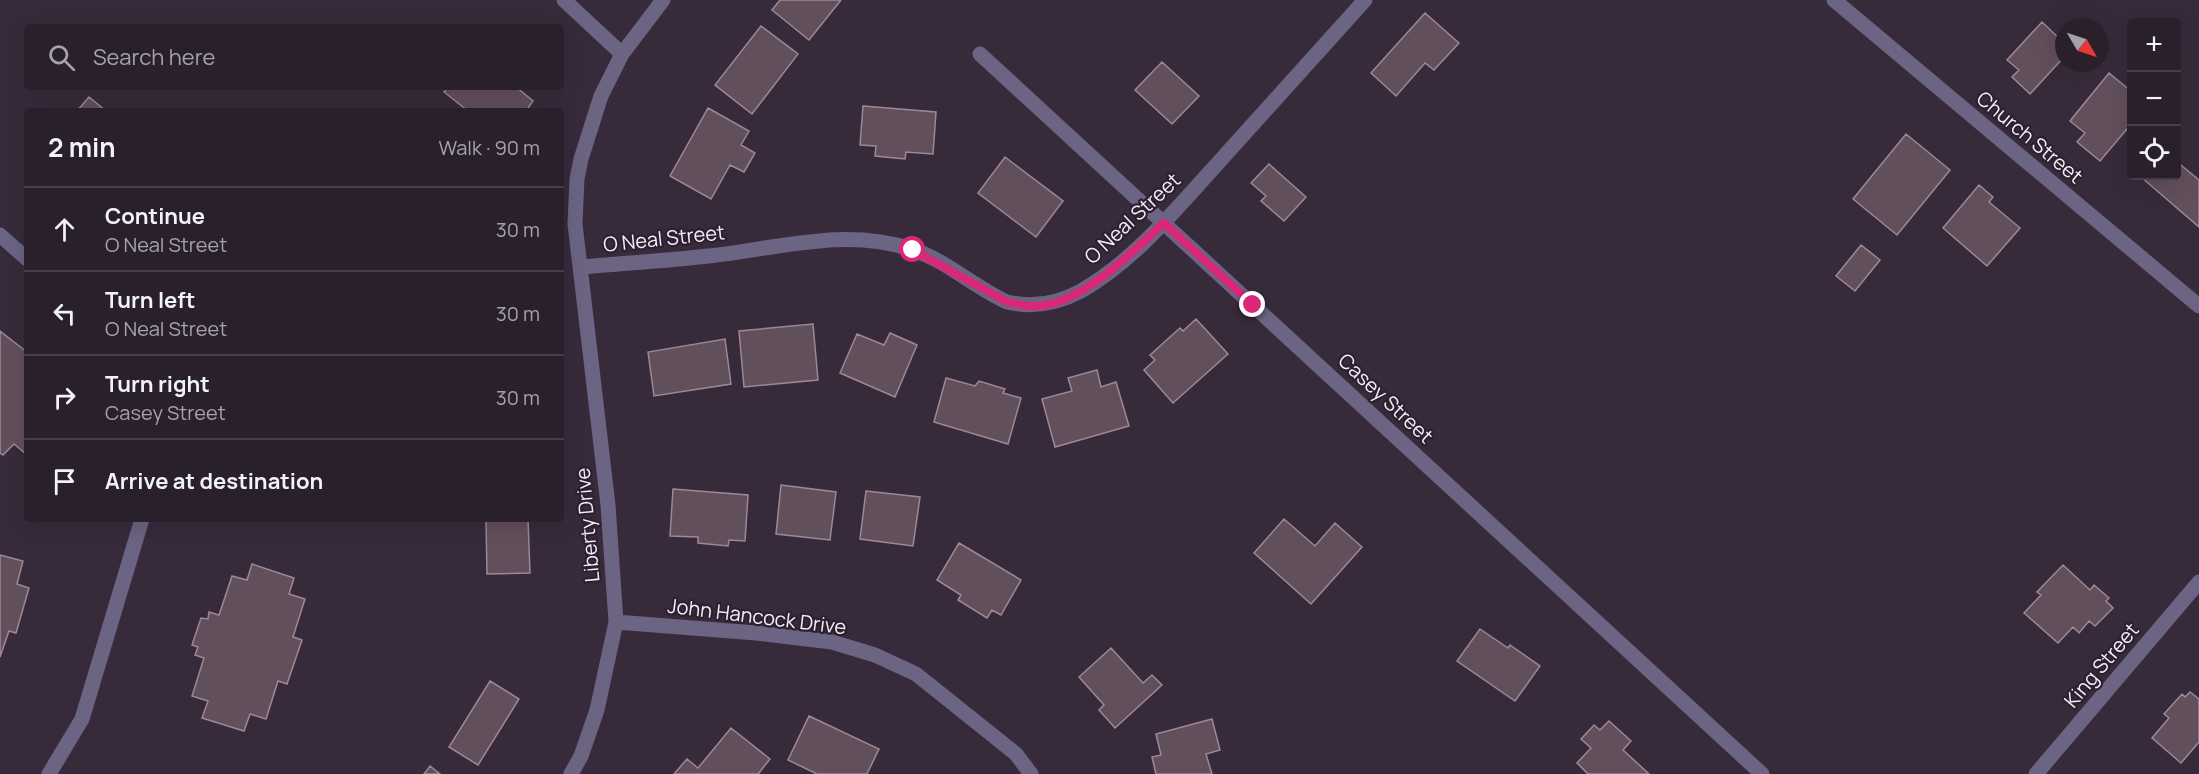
<!DOCTYPE html>
<meta charset="utf-8">
<style>
:root{--surface:#29202c;--page:#312834;--text:#f1f3f6;--muted:#a5a3a9;--line:#453e48}
body{margin:0;font-family:Manrope,sans-serif;background:var(--page);color:var(--text)}
.controls{position:absolute;right:18px;top:18px;display:grid;overflow:hidden;border-radius:6px;box-shadow:0 6px 24px #0002}
.controls button{width:54px;height:54px;display:grid;place-items:center;padding:0;border:0;border-bottom:2px solid var(--line);background:var(--surface);color:var(--text);font:30px sans-serif}
.compass{position:absolute;left:2055px;top:18px;width:54px;height:54px;border-radius:50%;background:var(--surface);box-shadow:0 6px 24px #0002;rotate:129deg}
.stop{position:absolute;width:18px;height:18px;margin:-14px;border:4px solid #db2777;border-radius:50%;background:#fff}
.stop.end{background:#db2777;border-color:#fff;box-shadow:0 2px 6px #0008}
.list{margin:0;padding:0;list-style:none}
h2{display:flex;justify-content:space-between;align-items:center;height:78px;margin:0;padding:0 24px;font-size:26px}
h2 small{font-size:20px;font-weight:400;color:var(--muted)}
.list li{display:grid;grid-template-columns:39px 1fr auto;gap:18px;align-items:center;box-sizing:border-box;height:84px;padding:0 24px;border-top:2px solid var(--line)}
.list b{display:block;font-size:22px;white-space:nowrap}
.list p{margin:0;font-size:20px;white-space:nowrap;color:var(--muted)}
.list em{font-size:20px;font-style:normal;color:var(--muted)}
.icon{flex:none;width:33px;height:33px;fill:none;stroke:currentColor;stroke-width:2;stroke-linecap:round;stroke-linejoin:round}
.map{position:relative;flex:none;width:2199px;height:774px;overflow:hidden}
.search{position:absolute;background:var(--surface);box-shadow:0 6px 24px #0002;left:24px;top:24px;width:540px;height:66px;display:flex;align-items:center;gap:15px;box-sizing:border-box;padding:0 21px;border-radius:6px;color:var(--muted);font-size:22px}
.panel{position:absolute;background:var(--surface);box-shadow:0 6px 24px #0002;left:24px;top:108px;width:540px;height:414px;border-radius:6px}
.map>svg:first-child{display:block}
.building{fill:#624f5c;stroke:#9e8896;stroke-width:1.5}
.lines{fill:none;stroke-linecap:round;stroke-linejoin:round}
.lane{stroke:#6b6483;stroke-width:15}
.street{stroke:#6b6483;stroke-width:15}
.route{stroke:#db2777;stroke-width:8}
.labels{text-anchor:middle;dominant-baseline:central;stroke-width:4.5;stroke-linejoin:round;paint-order:stroke}
.street-label{font-size:20px;fill:#f5edf8;stroke:#2d2131}
</style>
<div class="map">
<svg width="2199" height="774" viewBox="0 0 2199 774">
<rect width="100%" height="100%" fill="#372b3b"/>
<path class="building" d="M780,0H841L809,40L772,10Z
M1425,13L1459,43L1434,70L1425,63L1396,96L1371,73Z
M2042,22L2064,43V57L2030,94L2012,77L2019,70L2007,60Z
M761,26L798,54L752,114L715,85Z
M1162,62L1199,96L1172,124L1135,90Z
M2109,73L2132,92V123L2100,161L2077,142L2085,133L2070,121Z
M448,87H516L533,101L526,111H468L444,92Z
M89,97L106,111H77Z
M863,106L936,112L933,154L906,152L905,159L875,156L876,146L860,145Z
M708,108L749,131L741,145L755,153L744,172L730,165L711,199L670,176Z
M1906,134L1950,170L1897,235L1853,199Z
M1005,157L1063,201L1036,237L978,193Z
M2176,161L2199,180V227L2141,177L2176,176Z
M1269,164L1306,197L1284,221L1261,201L1266,196L1251,183Z
M1979,185L1993,197L1989,202L2020,228L1987,266L1943,228Z
M1861,245L1880,260L1855,291L1836,276Z
M1196,319L1228,354L1173,403L1144,370L1155,360L1150,355L1180,328L1183,331Z
M813,324L818,380L744,387L739,331Z
M0,331L27,352V455L14,444L3,455L0,453Z
M890,333L917,345L895,397L840,373L857,334L884,345Z
M725,339L731,384L654,396L648,352Z
M1097,370L1101,387L1116,382L1129,426L1055,447L1042,399L1072,391L1068,378Z
M946,378L975,386L979,381L1005,389L1003,393L1021,398L1008,444L934,422Z
M781,485L836,492L830,540L776,534Z
M673,489L748,495L745,541L729,540L728,546L698,543V537L670,536Z
M866,491L920,497L913,546L860,539Z
M528,519L530,573L487,574L486,520Z
M1284,519L1315,546L1335,523L1362,547L1311,604L1254,553Z
M959,543L1021,580L1001,615L992,610L987,618L958,600L961,595L937,580Z
M0,555L23,561L17,584L29,588L16,633L9,631L0,657Z
M252,564L294,578L289,594L305,599L293,637L302,640L287,684L278,681L266,719L250,714L244,731L202,718L208,701L192,696L204,658L195,655L198,647L192,645L201,618L208,619L209,612L219,615L232,576L247,580Z
M2063,565L2090,590L2094,585L2109,598L2106,601L2113,608L2095,626L2089,621L2079,633L2073,627L2058,643L2024,613L2041,595L2037,592Z
M1480,629L1508,648L1510,645L1540,666L1515,701L1457,661Z
M1111,648L1143,683L1152,675L1162,685L1115,728L1099,710L1104,705L1079,677Z
M490,681L519,699L478,765L449,747Z
M2190,692L2199,699V742L2181,763L2152,738L2169,718L2164,714L2182,694L2185,697Z
M809,716L879,749L867,774H817L788,760Z
M1212,719L1220,750L1206,754L1212,774H1156L1152,757L1161,755L1156,734Z
M1609,721L1631,741L1623,750L1649,774H1588L1577,763L1591,748L1581,739L1594,725L1600,730Z
M731,728L770,759L758,774H674L687,759L698,768Z
M430,766L440,774H424Z"/>
<g class="lines">
<path class="lane" d="M0,235L27,259
M49,774L82,719L142,519"/>
<path class="street" d="M564,0L622,54
M1834,0L2199,306
M980,54L1762,774
M581,267C624,263 666,261 708,256C777,249 843,227 911,249C946,260 974,287 1007,302C1033,308 1057,304 1081,291C1135,260 1177,208 1218,163C1267,109 1316,54 1365,0
M616,622L756,633L832,642L875,655L916,674L1016,754L1031,774
M571,774L581,756L597,710L616,622L608,505L575,224L577,179L581,159L601,96L622,54L663,0
M2036,774L2199,582"/>
</g>
<g class="lines">
<path class="route" d="M913,250L1007,302C1018,304 1027,307 1038,306C1083,303 1132,252 1164,223L1253,305"/>
</g>
<g class="labels">
<g class="street-label">
<text transform="translate(2030 137) rotate(40)">Church Street</text>
<text transform="translate(1132 218) rotate(-43)">O Neal Street</text>
<text transform="translate(664 238) rotate(-6)">O Neal Street</text>
<text transform="translate(1386 398) rotate(43)">Casey Street</text>
<text transform="translate(587 525) rotate(-95)">Liberty Drive</text>
<text transform="translate(757 616) rotate(7)">John Hancock Drive</text>
<text transform="translate(2101 665) rotate(-50)">King Street</text>
</g>
</g>
</svg>
<div class="controls">
<button>+</button>
<button>−</button>
<button><svg class="icon" aria-label="locate" viewBox="0 0 24 24"><circle cx="12" cy="12" r="6"/><path d="M12 2v4M12 18v4M2 12h4M18 12h4"/></svg></button>
</div>
<svg class="compass" viewBox="-18 -18 36 36"><path d="M0-13l5 13h-10z" fill="#e53935"/><path d="M0 13l5-13h-10z" fill="#a5a3a9"/></svg>
<div class="stop" style="left:913px;top:250px"></div>
<div class="stop end" style="left:1253px;top:305px"></div>
<div class="search"><svg class="icon" aria-label="search" viewBox="0 0 24 24"><circle cx="10" cy="10" r="6"/><path d="M15 15l6 6"/></svg>Search here</div>
<section class="panel">
<h2>2 min<small>Walk · 90 m</small></h2>
<ul class="list">
<li><svg class="icon" aria-label="ahead" viewBox="0 0 24 24"><path d="M12 20V5M6 11l6-6 6 6"/></svg><div><b>Continue</b><p>O Neal Street</p></div><em>30 m</em></li>
<li><svg class="icon" aria-label="left" viewBox="0 0 24 24"><path d="M17 20v-9H6M10 6l-5 5 5 5"/></svg><div><b>Turn left</b><p>O Neal Street</p></div><em>30 m</em></li>
<li><svg class="icon" aria-label="right" viewBox="0 0 24 24"><path d="M7 20v-9h11M14 6l5 5-5 5"/></svg><div><b>Turn right</b><p>Casey Street</p></div><em>30 m</em></li>
<li><svg class="icon" aria-label="arrive" viewBox="0 0 24 24"><path d="M6 21V4h12l-3 4 3 4H6"/></svg><div><b>Arrive at destination</b></div></li>
</ul>
</section>
</div>
